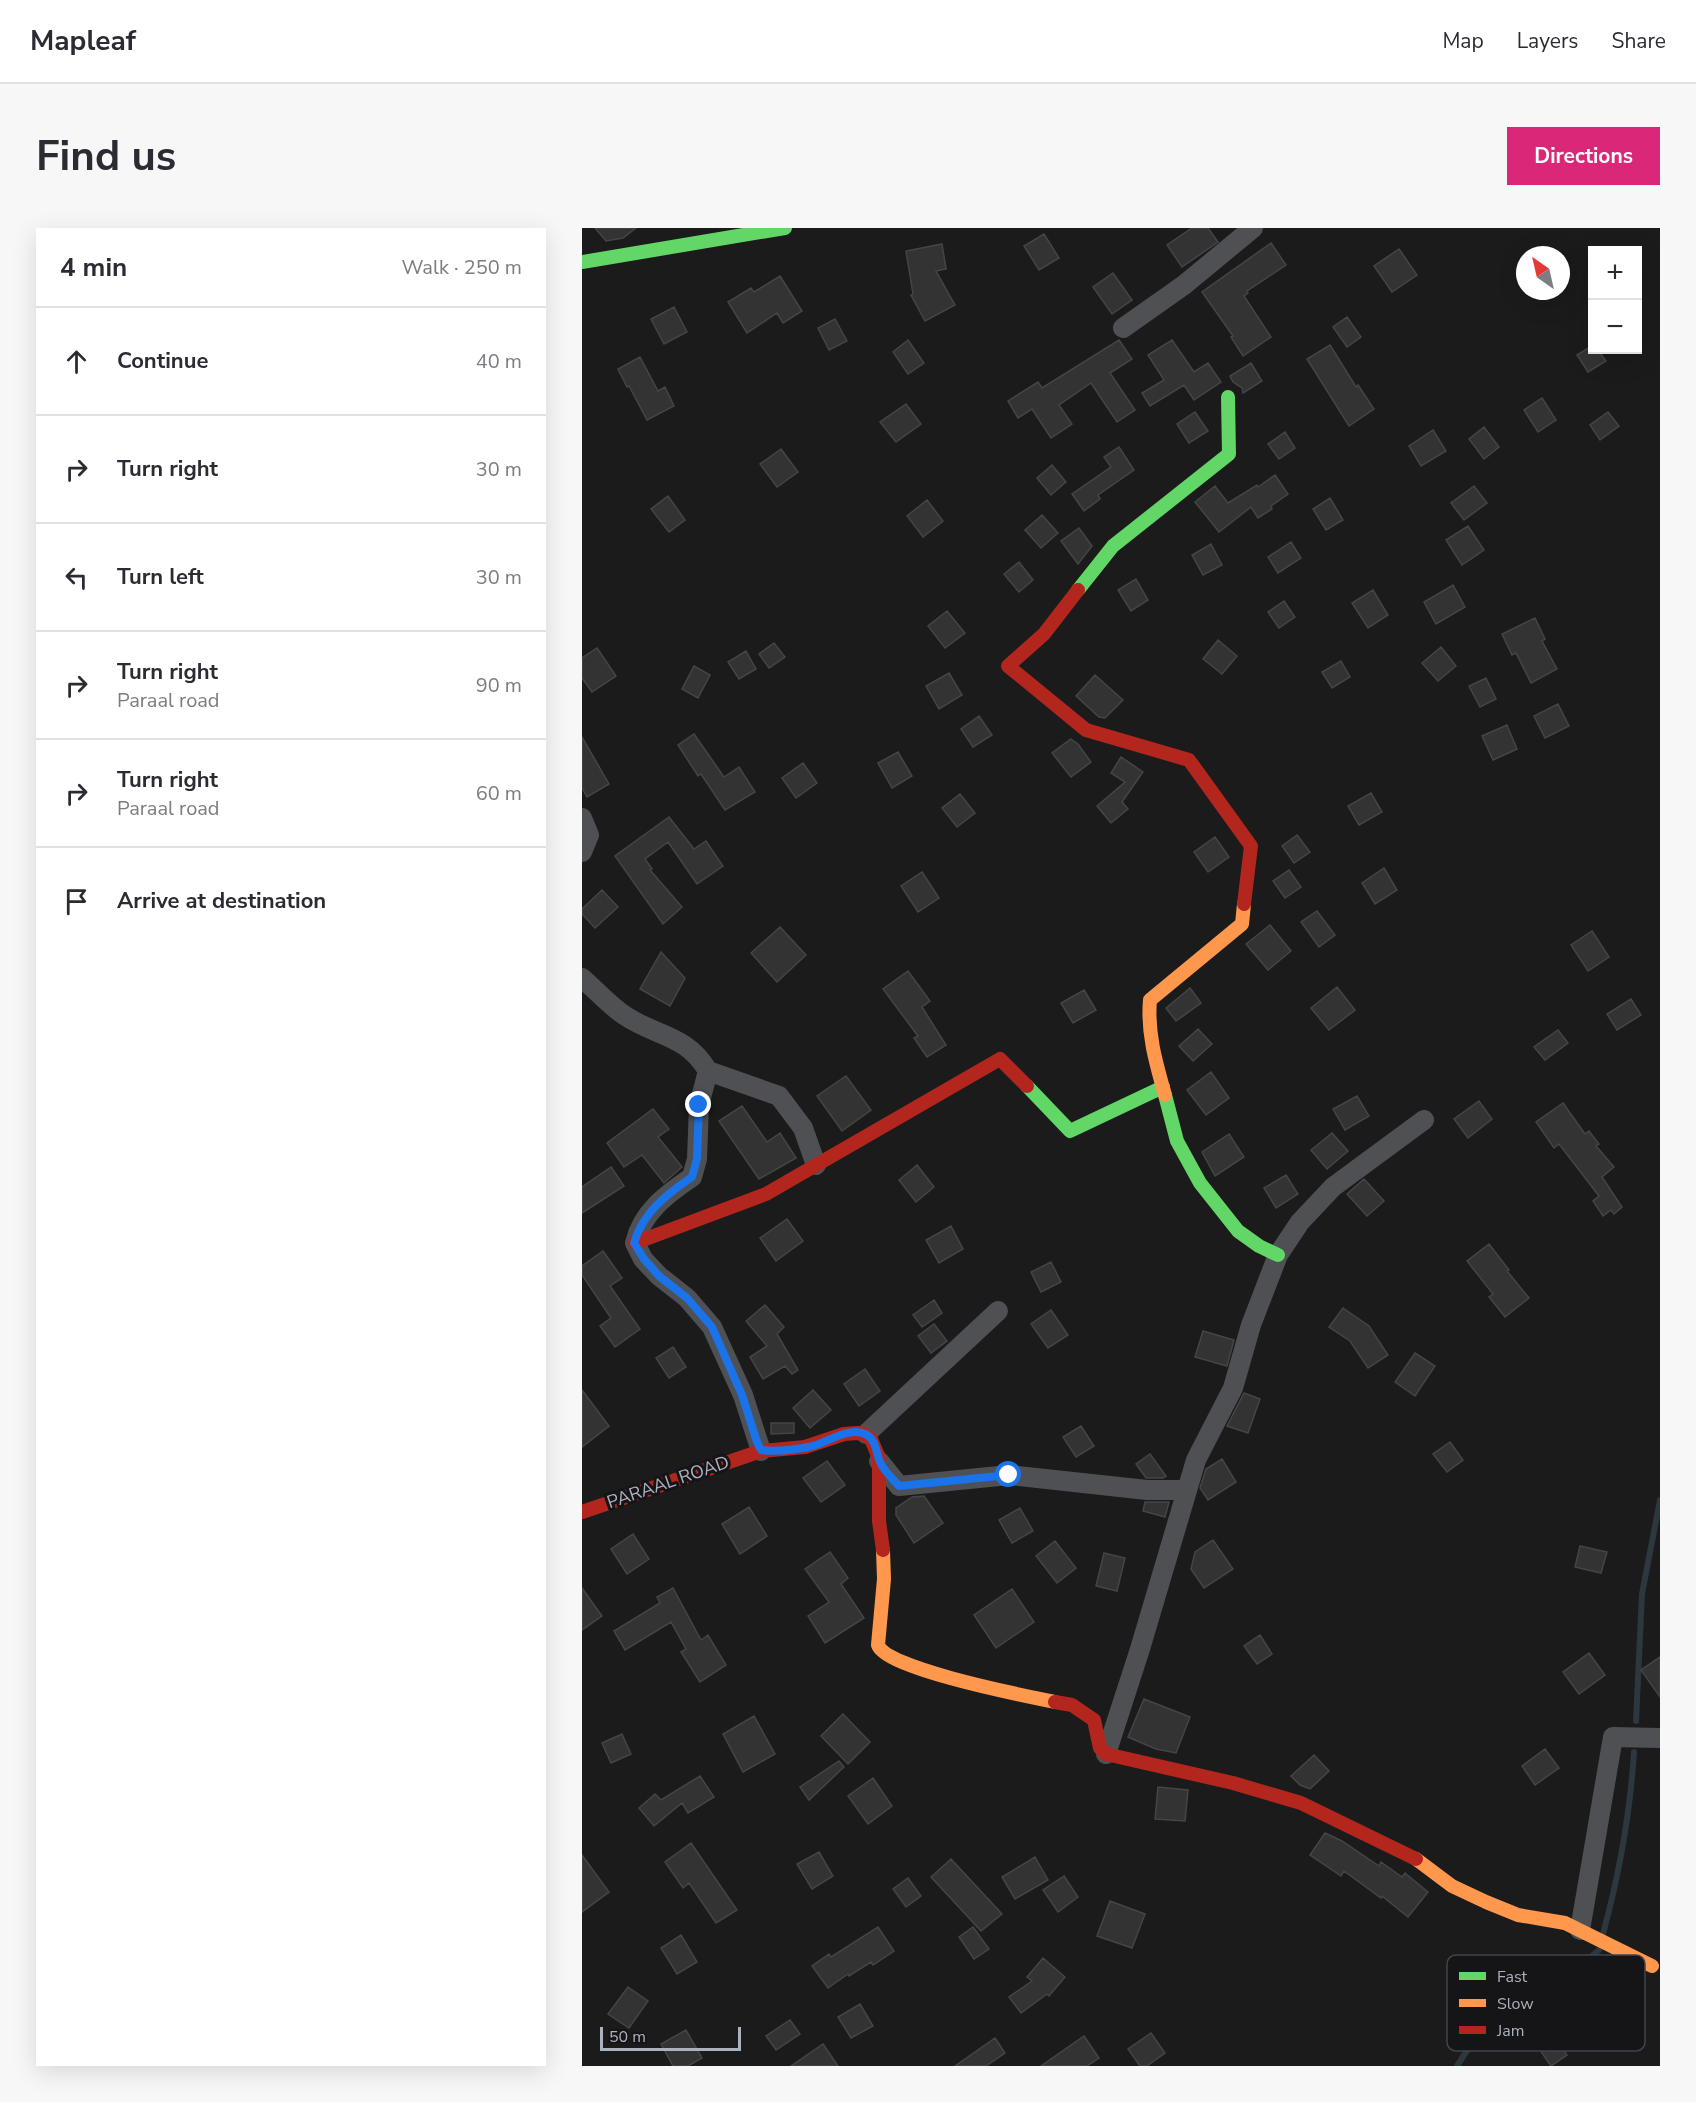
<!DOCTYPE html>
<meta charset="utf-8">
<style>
:root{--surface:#fff;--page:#f7f7f7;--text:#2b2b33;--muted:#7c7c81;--line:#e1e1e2;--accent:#db2777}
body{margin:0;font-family:"Nunito Sans",sans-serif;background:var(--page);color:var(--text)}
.controls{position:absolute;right:18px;top:18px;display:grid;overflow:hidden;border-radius:0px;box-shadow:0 6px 24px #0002}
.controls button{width:54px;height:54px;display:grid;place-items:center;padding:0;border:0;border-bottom:2px solid var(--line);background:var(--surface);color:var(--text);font:30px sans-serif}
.compass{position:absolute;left:934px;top:18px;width:54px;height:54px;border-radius:50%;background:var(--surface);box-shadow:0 6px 24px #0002;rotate:326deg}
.scale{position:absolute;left:18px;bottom:15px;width:141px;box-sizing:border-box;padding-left:6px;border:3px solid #acb2bd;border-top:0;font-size:16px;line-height:21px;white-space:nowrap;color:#acb2bd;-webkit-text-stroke:4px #151518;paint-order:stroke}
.stop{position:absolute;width:18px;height:18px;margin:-14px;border:4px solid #1a73e8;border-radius:50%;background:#fff}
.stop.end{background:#1a73e8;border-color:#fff;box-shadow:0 2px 6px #0008}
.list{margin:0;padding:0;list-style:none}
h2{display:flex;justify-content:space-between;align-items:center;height:78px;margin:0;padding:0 24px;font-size:26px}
h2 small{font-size:20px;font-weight:400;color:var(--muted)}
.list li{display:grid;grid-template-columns:39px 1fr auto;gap:18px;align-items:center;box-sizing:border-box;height:108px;padding:0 24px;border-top:2px solid var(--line)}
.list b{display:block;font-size:22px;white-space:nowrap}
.list p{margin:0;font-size:20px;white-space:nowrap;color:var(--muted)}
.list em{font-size:20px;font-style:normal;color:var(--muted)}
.icon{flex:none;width:33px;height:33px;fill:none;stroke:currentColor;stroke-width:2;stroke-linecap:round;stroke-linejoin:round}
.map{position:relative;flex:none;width:1078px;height:1838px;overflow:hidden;border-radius:0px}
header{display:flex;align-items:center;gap:36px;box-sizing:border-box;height:84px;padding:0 30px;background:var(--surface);border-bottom:2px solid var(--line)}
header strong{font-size:28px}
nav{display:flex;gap:33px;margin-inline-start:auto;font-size:21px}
.intro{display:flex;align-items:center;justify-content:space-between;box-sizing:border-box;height:144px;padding:0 36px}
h1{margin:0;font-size:42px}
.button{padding:15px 27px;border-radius:0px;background:var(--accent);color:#fff;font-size:21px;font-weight:700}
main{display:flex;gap:36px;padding:0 36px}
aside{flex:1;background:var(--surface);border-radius:0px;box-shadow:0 6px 24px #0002}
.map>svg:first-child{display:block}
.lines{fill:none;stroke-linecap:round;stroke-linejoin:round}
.stream{stroke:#2c383e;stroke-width:6}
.building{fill:#333334;stroke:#444547;stroke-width:1.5}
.street{stroke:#4f5054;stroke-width:20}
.fast{stroke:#63d668;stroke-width:14}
.slow{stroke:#ff974d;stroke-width:14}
.jam{stroke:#b3261e;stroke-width:14}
.route{stroke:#1a73e8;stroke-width:8}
.labels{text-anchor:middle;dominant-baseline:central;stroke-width:6;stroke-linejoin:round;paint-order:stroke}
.street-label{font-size:18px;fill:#acb2bd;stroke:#151518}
.key{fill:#151518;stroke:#42444a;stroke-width:1.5}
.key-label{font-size:16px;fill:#acb2bd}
</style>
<header>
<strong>Mapleaf</strong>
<nav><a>Map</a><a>Layers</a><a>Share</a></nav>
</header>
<div class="intro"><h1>Find us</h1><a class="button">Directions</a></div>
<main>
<aside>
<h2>4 min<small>Walk · 250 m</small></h2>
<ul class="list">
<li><svg class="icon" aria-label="ahead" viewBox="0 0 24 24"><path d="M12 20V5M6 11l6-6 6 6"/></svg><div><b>Continue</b></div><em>40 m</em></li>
<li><svg class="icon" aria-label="right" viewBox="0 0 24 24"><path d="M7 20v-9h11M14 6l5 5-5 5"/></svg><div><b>Turn right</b></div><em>30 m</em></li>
<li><svg class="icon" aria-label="left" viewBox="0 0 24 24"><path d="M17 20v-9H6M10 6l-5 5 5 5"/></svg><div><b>Turn left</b></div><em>30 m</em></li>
<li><svg class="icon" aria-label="right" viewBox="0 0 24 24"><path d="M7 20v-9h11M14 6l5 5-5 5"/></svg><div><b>Turn right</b><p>Paraal road</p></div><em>90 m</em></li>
<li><svg class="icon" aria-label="right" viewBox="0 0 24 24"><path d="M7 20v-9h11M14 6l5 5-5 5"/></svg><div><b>Turn right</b><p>Paraal road</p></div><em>60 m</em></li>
<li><svg class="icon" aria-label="arrive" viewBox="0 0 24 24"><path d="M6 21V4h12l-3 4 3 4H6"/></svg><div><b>Arrive at destination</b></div></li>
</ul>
</aside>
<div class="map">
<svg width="1078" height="1838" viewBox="0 0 1078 1838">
<rect width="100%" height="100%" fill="#1b1b1b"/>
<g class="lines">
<path class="stream" d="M1054,1493L1060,1366L1078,1272
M1021,1706C1037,1647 1048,1586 1052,1524
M875,1838L886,1821L968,1764L1017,1722"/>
</g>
<path class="building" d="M13,0H54L41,10L24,13Z
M610,0H626L636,14L600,39L585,17Z
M462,6L477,30L457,42L442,18Z
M689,15L704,37L665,63L666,65L662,68L689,109L661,128L649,109L651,108L620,64Z
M360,16L364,41L354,43L373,77L343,93L329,67L331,66L324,23Z
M817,21L835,47L810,64L792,38Z
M531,45L550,72L530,86L511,59Z
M198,48L220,83L201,95L195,85L165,105L146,74L169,60L172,64Z
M92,79L105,104L82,116L69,91Z
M765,89L779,109L765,119L751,99Z
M253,91L265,113L247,122L236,100Z
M326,112L342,135L326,146L311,124Z
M537,112L550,131L528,145L553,182L535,194L509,155L477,177L490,196L469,210L450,181L436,190L426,173L456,154L460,160Z
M590,112L612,144L626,135L639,154L612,172L602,157L568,178L560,165L582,152L566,127Z
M748,117L774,159L776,157L792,181L767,198L725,131Z
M1011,117V122H1016L1024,133L1006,144L995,127Z
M58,129L76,163L83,159L92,178L65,192L47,158L45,159L36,141Z
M669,135L680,153L661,165L660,160L651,154L648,148Z
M960,170L974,192L956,204L942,182Z
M324,176L339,196L314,214L298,194Z
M613,184L626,203L607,215L595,196Z
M1026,184L1037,198L1018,212L1008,197Z
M902,199L917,219L902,231L887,211Z
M851,202L864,223L839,238L827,218Z
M703,204L713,220L697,231L686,216Z
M537,219L552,242L516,267L518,271L502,283L490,266L529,239L522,229Z
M199,221L216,244L195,259L178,236Z
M470,237L484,254L469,267L455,250Z
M693,247L706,266L689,278L690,281L676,290L669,279L637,304L613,274L633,258L646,275L675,257L676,259Z
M892,258L905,275L882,292L869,275Z
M86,268L103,292L87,304L69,281Z
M748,270L761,292L744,302L731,281Z
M345,272L361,293L341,309L325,288Z
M460,287L476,305L459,320L443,302Z
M886,298L902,322L880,337L864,312Z
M497,300L510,318L496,336L479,313Z
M709,314L719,330L696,345L686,329Z
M629,316L640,337L621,347L610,327Z
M437,334L451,352L437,364L422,346Z
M554,351L566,372L549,383L536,362Z
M871,357L883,379L854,396L842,374Z
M791,362L806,387L786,400L770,375Z
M702,373L713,389L697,400L686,384Z
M365,383L383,405L363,420L346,398Z
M953,390L963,411L960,413L975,441L949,455L934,425L930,427L920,406Z
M636,412L655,428L640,446L621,431Z
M192,415L203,429L187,440L177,426Z
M859,419L874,438L856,453L840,435Z
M15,420L34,448L10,464L0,450V430Z
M164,423L174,441L157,451L146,434Z
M759,433L768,449L750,460L740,444Z
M112,438L128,447L116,470L100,461Z
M367,445L380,467L357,481L344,458Z
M513,447L541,472L523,490L517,489L494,468Z
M904,450L914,471L898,479L887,458Z
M976,476L987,498L963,510L952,488Z
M397,488L410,507L391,519L379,501Z
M925,497L935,521L911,532L900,508Z
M112,506L142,549L157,539L173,564L143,582L119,546L116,548L96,517Z
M0,509L27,556L5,569L0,560Z
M489,511L496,516L509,534L489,549L470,525Z
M316,524L330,548L310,560L296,535Z
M539,529L561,544L540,574L546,581L529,595L515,578L543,554L529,545Z
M221,535L235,555L214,570L200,550Z
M789,565L800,584L777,597L766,578Z
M378,566L393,585L375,599L360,580Z
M87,589L112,621L124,613L141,638L115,656L86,614L63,631L70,641L68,642L100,679L81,696L33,628Z
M715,607L728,624L712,635L700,618Z
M633,609L647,629L626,644L612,624Z
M802,640L815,662L793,676L780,655Z
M707,642L719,659L703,670L691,653Z
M340,644L357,670L336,684L319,658Z
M20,662L36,679L13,700L0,686V681Z
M735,683L753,707L737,719L719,694Z
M688,697L709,723L686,742L664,716Z
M198,699L224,727L195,754L169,725Z
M1010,703L1027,729L1006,743L989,717Z
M79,724L103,750L88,778L58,761Z
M326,743L348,773L340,779L364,817L345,829L332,810L336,808L301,761Z
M755,759L773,782L747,802L729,780Z
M608,760L619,775L594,793L584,780Z
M502,762L514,782L491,795L479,775Z
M1049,771L1059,787L1035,802L1025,786Z
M616,801L630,816L611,833L597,818Z
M976,802L986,815L963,832L952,819Z
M629,844L647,870L624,887L605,862Z
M264,848L289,882L260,903L235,868Z
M775,868L787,888L763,902L751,881Z
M897,873L910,891L886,910L872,891Z
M981,875L1003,906L1007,903L1017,916L1014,918L1032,939L1020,949L1040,979L1032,986L1029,982L1021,988L1011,973L1017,968L977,916L972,920L954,894Z
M160,878L185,914L198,905L214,930L177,951L137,893Z
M71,881L87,901L76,909L100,939L82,955L60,927L42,939L25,915Z
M750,905L766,923L745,941L729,922Z
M647,906L662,929L633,948L620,924Z
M335,937L352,959L334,974L317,952Z
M29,939L42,958L0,985V959Z
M704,947L716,966L694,980L682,960Z
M782,951L802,973L785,988L765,966Z
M205,991L221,1013L194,1033L178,1010Z
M369,998L381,1021L357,1035L344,1012Z
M907,1016L927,1042L925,1043L947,1070L923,1089L907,1069L911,1066L885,1033Z
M21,1023L40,1050L28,1058L58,1101L33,1119L18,1098L29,1090L0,1047V1038Z
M469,1034L479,1054L459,1064L449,1044Z
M352,1072L360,1085L340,1099L331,1087Z
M183,1077L202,1099L195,1106L216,1142L210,1146L203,1138L181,1151L168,1129L185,1118L164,1093Z
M761,1080L787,1098L806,1127L786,1140L768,1113L747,1099Z
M469,1082L486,1107L466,1120L449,1096Z
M352,1096L365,1113L349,1125L336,1108Z
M621,1103L652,1112L645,1138L613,1129Z
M91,1119L104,1139L87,1150L74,1130Z
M833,1125L853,1138L833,1168L813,1154Z
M283,1141L298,1163L277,1178L262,1156Z
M0,1162L27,1198L0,1219Z
M231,1162L249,1182L228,1200L211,1180Z
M662,1165L678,1171L666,1205L645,1198Z
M189,1195H212V1205L189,1206Z
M499,1198L512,1218L494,1229L481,1209Z
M868,1214L881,1232L865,1244L851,1226Z
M568,1226L584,1248L581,1250H564L554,1236Z
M640,1231L654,1254L626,1272L618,1260L624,1241Z
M245,1233L263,1257L239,1274L221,1250Z
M342,1268L361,1295L332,1315L314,1287V1280L330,1269Z
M563,1274H587L583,1289L561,1283Z
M167,1279L185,1308L158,1326L140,1296Z
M438,1280L451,1303L430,1315L417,1292Z
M51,1306L67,1331L45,1346L29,1321Z
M631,1312L651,1341L622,1360L609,1341L613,1324Z
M473,1313L494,1340L475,1355L454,1328Z
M998,1318L1025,1324L1019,1345L993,1339Z
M248,1324L266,1350L259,1356L282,1390L243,1415L226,1388L247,1374L223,1341Z
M522,1325L543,1330L535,1363L514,1358Z
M0,1360L20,1388L0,1402Z
M91,1360L119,1412L126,1407L144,1437L118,1454L99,1424L104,1421L89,1394L43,1422L32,1403L78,1375L75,1369Z
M430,1361L452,1394L414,1420L392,1387Z
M678,1407L690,1426L675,1436L662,1418Z
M1007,1425L1023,1447L997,1466L981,1444Z
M1078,1429V1469L1059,1442Z
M562,1471L608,1489L594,1525L574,1521L546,1509Z
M261,1486L288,1514L266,1536L239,1508Z
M172,1488L193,1526L161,1544L141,1506Z
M40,1506L49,1526L29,1535L20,1515Z
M963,1521L977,1540L953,1557L940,1538Z
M732,1527L747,1543L728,1561L718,1557L709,1548Z
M257,1533L262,1539L227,1572L218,1559Z
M118,1548L132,1569L106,1585L100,1575L72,1598L57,1580L73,1566L79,1572Z
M291,1550L310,1578L286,1596L266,1568Z
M576,1559L606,1562L603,1593L573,1591Z
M743,1605L760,1613L797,1638L799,1634L820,1649L823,1645L846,1664L826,1689L800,1668L799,1670L762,1643L759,1648L728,1627Z
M109,1615L155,1682L134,1695L107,1655L101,1660L83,1634Z
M237,1624L251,1648L230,1661L215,1636Z
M0,1627L27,1664L0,1684Z
M453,1629L466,1652L433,1671L420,1649Z
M369,1631L420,1686L399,1703L349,1649Z
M482,1648L496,1669L476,1684L461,1662Z
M326,1650L339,1668L324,1679L311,1661Z
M528,1673L563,1686L550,1720L515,1708Z
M296,1699L312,1723L291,1737L289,1734L267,1748L266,1746L246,1760L230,1738L247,1726L249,1729Z
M391,1699L407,1721L392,1731L377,1709Z
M99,1707L115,1734L95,1746L79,1720Z
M461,1730L483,1749L467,1768L465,1766L439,1785L427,1769L450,1753L445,1749Z
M46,1759L66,1773L47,1800L26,1786Z
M278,1776L291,1798L269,1810L256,1789Z
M208,1792L218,1806L194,1822L184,1808Z
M966,1801L985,1827L969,1838L951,1812Z
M104,1802L120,1830L106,1838H91L79,1816Z
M569,1805L583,1825L565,1838H558L546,1821Z
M502,1808L517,1830L505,1838H459Z
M413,1810L423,1825L404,1838H373Z
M241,1816L256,1838H209Z"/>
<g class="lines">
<path class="street" d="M541,100L602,57L671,0
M0,590L7,607L0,624
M0,750C14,762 27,777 42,787C74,809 104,806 126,843L117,877L115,931L110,949C85,966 60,984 53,1015L61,1031L77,1048L105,1070L130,1099L161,1167L179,1223
M126,843L197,868L221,900L234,937
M284,1206L416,1083
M297,1233L317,1258L427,1247L565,1262H604
M524,1526L558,1421L614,1232L651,1160L669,1097L696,1027L718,994L751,959L842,892
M998,1702L1031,1509L1078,1510"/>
<path class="fast" d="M0,34L203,0
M496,362L531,318L647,226L646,169
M445,858L488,903L581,859
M583,867L595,913L618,955L656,1003L677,1018L696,1027"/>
<path class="slow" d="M583,867C574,835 565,805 568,772L660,696L662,676
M301,1322L302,1351L296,1417C304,1441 444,1468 473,1474
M834,1631L870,1658L904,1674L936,1687L983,1695L1070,1738"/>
<path class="jam" d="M496,362L462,406L426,438L504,502L607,532L669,618L662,676
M53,1015L184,966L418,831L445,858
M0,1284L179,1223L223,1219L262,1206L275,1205L282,1206L289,1211L297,1230V1293L301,1322
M473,1474L490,1477L512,1492L518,1520L524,1526L651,1555L719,1575L834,1631"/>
</g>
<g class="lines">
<path class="route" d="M117,877L115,931L110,949C85,966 61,984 52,1015L62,1031L77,1048L105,1070L130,1099L160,1167L175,1214L179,1222C197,1224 213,1222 231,1218C246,1214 269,1197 285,1207C295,1213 294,1227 299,1236C303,1244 311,1251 317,1258L427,1247"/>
</g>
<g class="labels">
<g class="street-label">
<text transform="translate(86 1254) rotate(-19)">PARAAL ROAD</text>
</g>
</g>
<rect x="865" y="1727" width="198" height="96" rx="9" class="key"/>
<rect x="877" y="1744" width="27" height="8" fill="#63d668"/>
<rect x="877" y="1771" width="27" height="8" fill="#ff974d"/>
<rect x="877" y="1798" width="27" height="8" fill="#b3261e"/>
<g class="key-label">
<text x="915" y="1754">Fast</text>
<text x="915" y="1781">Slow</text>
<text x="915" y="1808">Jam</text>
</g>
</svg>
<div class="controls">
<button>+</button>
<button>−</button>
</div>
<svg class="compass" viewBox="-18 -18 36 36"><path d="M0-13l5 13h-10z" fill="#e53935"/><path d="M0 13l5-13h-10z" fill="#7c7c81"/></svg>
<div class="scale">50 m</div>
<div class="stop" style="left:427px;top:1247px"></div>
<div class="stop end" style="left:117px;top:877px"></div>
</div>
</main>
